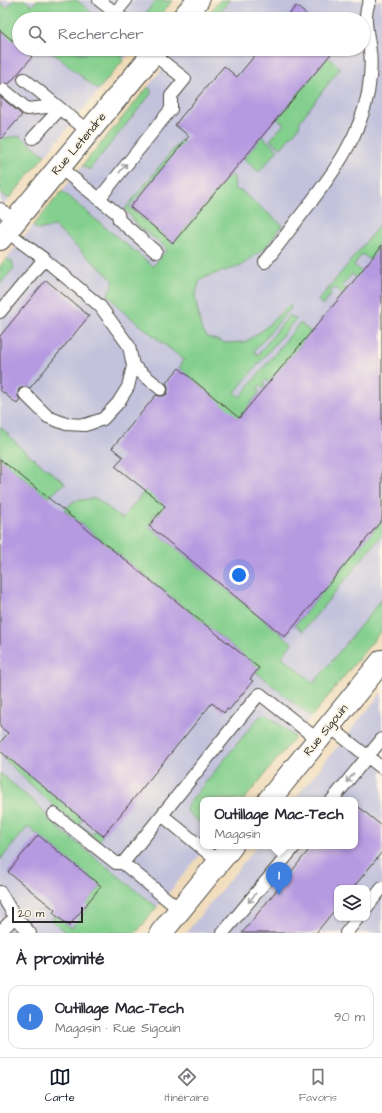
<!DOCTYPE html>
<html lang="fr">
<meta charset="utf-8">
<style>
:root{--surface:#fff;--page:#f7f7f7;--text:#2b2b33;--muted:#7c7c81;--line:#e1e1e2;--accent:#111827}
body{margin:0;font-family:"Architects Daughter",sans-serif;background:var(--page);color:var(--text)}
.controls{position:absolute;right:12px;bottom:12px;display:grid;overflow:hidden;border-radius:8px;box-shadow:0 1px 3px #0004}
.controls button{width:36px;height:36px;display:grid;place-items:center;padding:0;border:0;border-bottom:1px solid var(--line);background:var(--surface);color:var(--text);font:20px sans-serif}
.scale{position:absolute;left:12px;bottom:10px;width:71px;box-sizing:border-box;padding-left:4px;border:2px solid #2b2b2b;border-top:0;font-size:11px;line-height:14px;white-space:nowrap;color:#2b2b2b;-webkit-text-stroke:3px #fcf5e5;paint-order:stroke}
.you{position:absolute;left:239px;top:575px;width:14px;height:14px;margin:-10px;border:3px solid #fff;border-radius:50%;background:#1a73e8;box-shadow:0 0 0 6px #1a73e833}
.badge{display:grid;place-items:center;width:26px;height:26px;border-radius:50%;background:var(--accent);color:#fff;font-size:13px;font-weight:700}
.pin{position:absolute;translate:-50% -33px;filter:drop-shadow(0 1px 2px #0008)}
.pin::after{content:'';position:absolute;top:21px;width:14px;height:12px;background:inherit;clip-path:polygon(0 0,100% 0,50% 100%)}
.popup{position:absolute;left:200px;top:797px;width:158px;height:52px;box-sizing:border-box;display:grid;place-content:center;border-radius:8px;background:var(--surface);filter:drop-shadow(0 1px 3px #0005);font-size:13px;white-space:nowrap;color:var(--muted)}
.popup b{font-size:15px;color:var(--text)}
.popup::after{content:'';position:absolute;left:50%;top:100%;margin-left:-8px;border:8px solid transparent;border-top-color:var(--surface)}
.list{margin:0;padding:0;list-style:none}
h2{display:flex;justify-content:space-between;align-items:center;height:52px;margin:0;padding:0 16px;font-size:17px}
h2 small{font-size:13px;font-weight:400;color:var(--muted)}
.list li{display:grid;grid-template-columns:26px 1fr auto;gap:12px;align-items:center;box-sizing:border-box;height:64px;margin:0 8px 8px;padding:0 8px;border:1px solid var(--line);border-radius:12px}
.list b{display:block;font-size:15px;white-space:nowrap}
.list p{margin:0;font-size:13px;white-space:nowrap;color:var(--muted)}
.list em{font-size:13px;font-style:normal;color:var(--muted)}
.icon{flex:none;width:22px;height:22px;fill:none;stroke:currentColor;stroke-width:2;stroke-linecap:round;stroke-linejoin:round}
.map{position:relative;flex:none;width:382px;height:933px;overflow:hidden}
.search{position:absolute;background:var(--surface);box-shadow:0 1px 3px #0004;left:12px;right:12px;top:12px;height:44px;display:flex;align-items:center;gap:10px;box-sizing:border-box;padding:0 14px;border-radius:22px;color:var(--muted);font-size:15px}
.sheet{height:124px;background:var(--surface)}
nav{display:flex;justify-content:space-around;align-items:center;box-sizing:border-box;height:56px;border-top:1px solid var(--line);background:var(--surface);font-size:11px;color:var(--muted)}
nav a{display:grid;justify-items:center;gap:2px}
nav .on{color:var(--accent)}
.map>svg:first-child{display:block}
.industrial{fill:#c2c2dc;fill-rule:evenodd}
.green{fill:#83cf8d;stroke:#577d5c}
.building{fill:#b599e1}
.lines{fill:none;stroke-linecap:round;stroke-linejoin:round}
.lane-casing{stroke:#494640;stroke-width:14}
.street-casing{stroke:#494640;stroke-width:24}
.lane{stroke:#fff;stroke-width:12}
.street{stroke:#fff;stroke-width:22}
.oneway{stroke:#a0a0a0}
.labels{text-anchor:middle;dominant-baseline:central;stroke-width:3.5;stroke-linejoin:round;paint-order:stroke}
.street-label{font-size:12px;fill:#2b2b2b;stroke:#fcf5e5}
</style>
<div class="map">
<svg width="382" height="933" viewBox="0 0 382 933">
<rect width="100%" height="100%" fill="#fcf5e5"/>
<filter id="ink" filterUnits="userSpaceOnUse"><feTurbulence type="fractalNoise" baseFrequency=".025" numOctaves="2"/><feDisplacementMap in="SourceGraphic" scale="8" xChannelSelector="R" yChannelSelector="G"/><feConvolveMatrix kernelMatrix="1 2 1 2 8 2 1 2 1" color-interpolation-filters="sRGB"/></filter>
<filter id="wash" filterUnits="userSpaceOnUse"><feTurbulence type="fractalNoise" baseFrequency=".012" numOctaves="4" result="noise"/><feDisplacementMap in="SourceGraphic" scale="16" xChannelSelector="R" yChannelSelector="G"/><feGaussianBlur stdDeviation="0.9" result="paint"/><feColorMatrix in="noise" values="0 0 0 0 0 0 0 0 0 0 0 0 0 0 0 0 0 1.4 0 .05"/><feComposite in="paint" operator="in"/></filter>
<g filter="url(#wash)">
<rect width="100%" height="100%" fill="#f0dcba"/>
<path class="industrial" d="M0,0H173L157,19H19V49H133L0,210Z
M220,0H382V630L244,800H203V846H207L136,933H0V266L179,49H363V19H204Z
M382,692V933H186L257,846H355V800H294ZM337,888H367V918H337Z"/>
<path class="green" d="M14,0H25L32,6L37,0H77L99,19H19V32L12,41L0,30V2L7,8Z
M156,0L167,1L173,0L157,19H150L144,15Z
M220,0H230L214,19H204Z
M48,49H73L80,53L84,54L90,49H121L123,61L98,90Z
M328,57L340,68L300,121L299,127L281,148L270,140L284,124L277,119Z
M148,87L151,90V94L89,170L82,166Z
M20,136L45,155L9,199L0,192V141L3,138Z
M262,136L278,150L259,172L244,159Z
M181,140L184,143L130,208L173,243L231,174L234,177L235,190L241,191L282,225L266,247L241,266L211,275L200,280L195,296L201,328L207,337L225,343L245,342L263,330L289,305L291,308L254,351L258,355L289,315L296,319L235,392L240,397L300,323L311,332L269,383L266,380L263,383L266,385L263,389L260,386L257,390L260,392L158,515L155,513L152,517L155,519L149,526L292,643L282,657L314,683L382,599V630L311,717L256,672L259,668L64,510L74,501L96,498L122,519L152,482L215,398L179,368L184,360L121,310L108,294L114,281L54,226L38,230L33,226L62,191L106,228L153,266L167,250L163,245L139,227L125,209Z
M382,222V240L375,249L377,252L370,260L362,254L354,265L369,278L363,283L352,274L342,286L352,295H342L336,288L330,290L331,294L323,305L318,301Z
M6,259L12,261L14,268L0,284V266Z
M0,426L23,450L65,483L48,498L0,459Z
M382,520V535L303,631L295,625Z
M264,714L268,715L295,737L244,800H203V825L187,812L186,808L188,804L259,717Z
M5,756L83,818L79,824L92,834L96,830L103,836L98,841L48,801L5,760Z
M0,773L41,808L51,822L157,907L136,933H67L51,920L56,915L71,928L89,907L86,904L101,886L28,827L0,860Z"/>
<g id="blocks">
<path class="building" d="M296,6L312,19H285Z
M0,30L19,46V49H23L32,57L9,84L5,83L0,84Z
M260,49H335L173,243L130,207L189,136L175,125L181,117L224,66L237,77Z
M0,96L22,115L0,140Z
M382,245V520L285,637L149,526L165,506L115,466L123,457L112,448L156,395L160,396H164L167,394L168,390V386L166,383L179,368L239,418L352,283Z
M46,280L89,316L30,388L27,387H23L19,389L18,392V396L20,400L17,404L0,390V336Z
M0,459L259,668L250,679L253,681L229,710L227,709L224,713L212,703L103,836L0,751V743L8,733L0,727Z
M355,804L382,826V852L353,888H337V907L316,933H242L312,846H355Z
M38,835L101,886L69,926L53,913L55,910L8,872Z"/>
</g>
</g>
<g filter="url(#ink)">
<use href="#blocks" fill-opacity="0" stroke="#494640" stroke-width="1"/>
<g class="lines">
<defs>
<path id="lane" d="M99,0L123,19
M115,13L126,0
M24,79L89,132
M4,90L27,109L56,106
M33,138L60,109
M59,167L118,214L119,220L156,252
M99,199L171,109V96L185,79L153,54
M0,209L15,221
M265,262C280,243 294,224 308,206C334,172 360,136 368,93C370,80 372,65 370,51C368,33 362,17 370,0
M0,312L44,259L6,231
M133,366L161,389
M25,394L48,417L66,424L85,425L103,419L118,403L128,387L133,366L129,346L100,306L44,259
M329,726L382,768
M332,800L382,739
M54,814L116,863H123
M162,815L123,863L180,910
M219,862L162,815L255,699L260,694L318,740
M0,892L15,917L30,933
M367,907L382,888
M0,932L15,917
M223,933L295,846
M346,933L358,918"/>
<path id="street" d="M182,19L198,0
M0,239L157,49
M269,800L382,661
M161,933L232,846"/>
</defs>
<use href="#lane" class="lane-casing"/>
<use href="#street" class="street-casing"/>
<use href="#lane" class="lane"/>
<use href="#street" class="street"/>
</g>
<defs><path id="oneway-shaft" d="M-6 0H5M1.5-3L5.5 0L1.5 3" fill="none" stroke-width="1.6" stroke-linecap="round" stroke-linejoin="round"/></defs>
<g class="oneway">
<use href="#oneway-shaft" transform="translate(123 168) rotate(-51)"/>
<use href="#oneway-shaft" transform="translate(350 778) rotate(129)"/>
<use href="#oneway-shaft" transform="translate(252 898) rotate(129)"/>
</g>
</g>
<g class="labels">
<g class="street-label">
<text transform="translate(79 144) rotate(-50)">Rue Letendre</text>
<text transform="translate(326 730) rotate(-51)">Rue Sigouin</text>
</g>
</g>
</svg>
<div class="controls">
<button><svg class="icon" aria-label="layers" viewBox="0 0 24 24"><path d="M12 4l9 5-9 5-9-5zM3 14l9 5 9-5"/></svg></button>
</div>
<div class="scale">20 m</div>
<div class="you"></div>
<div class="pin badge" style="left:279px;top:895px;background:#3f7fe0">1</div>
<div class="popup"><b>Outillage Mac-Tech</b>Magasin</div>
<div class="search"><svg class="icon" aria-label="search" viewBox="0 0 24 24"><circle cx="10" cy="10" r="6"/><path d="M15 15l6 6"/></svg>Rechercher</div>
</div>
<section class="sheet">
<h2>À proximité<small></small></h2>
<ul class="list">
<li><span class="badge" style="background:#3f7fe0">1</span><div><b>Outillage Mac-Tech</b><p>Magasin · Rue Sigouin</p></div><em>90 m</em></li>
</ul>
</section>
<nav>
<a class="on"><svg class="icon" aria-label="map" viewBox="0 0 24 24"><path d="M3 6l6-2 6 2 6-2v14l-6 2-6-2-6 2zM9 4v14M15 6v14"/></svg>Carte</a>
<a><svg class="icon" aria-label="directions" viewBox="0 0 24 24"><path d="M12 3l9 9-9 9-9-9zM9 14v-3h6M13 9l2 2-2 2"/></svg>Itinéraire</a>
<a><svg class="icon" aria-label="saved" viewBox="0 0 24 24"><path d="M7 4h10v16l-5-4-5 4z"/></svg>Favoris</a>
</nav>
